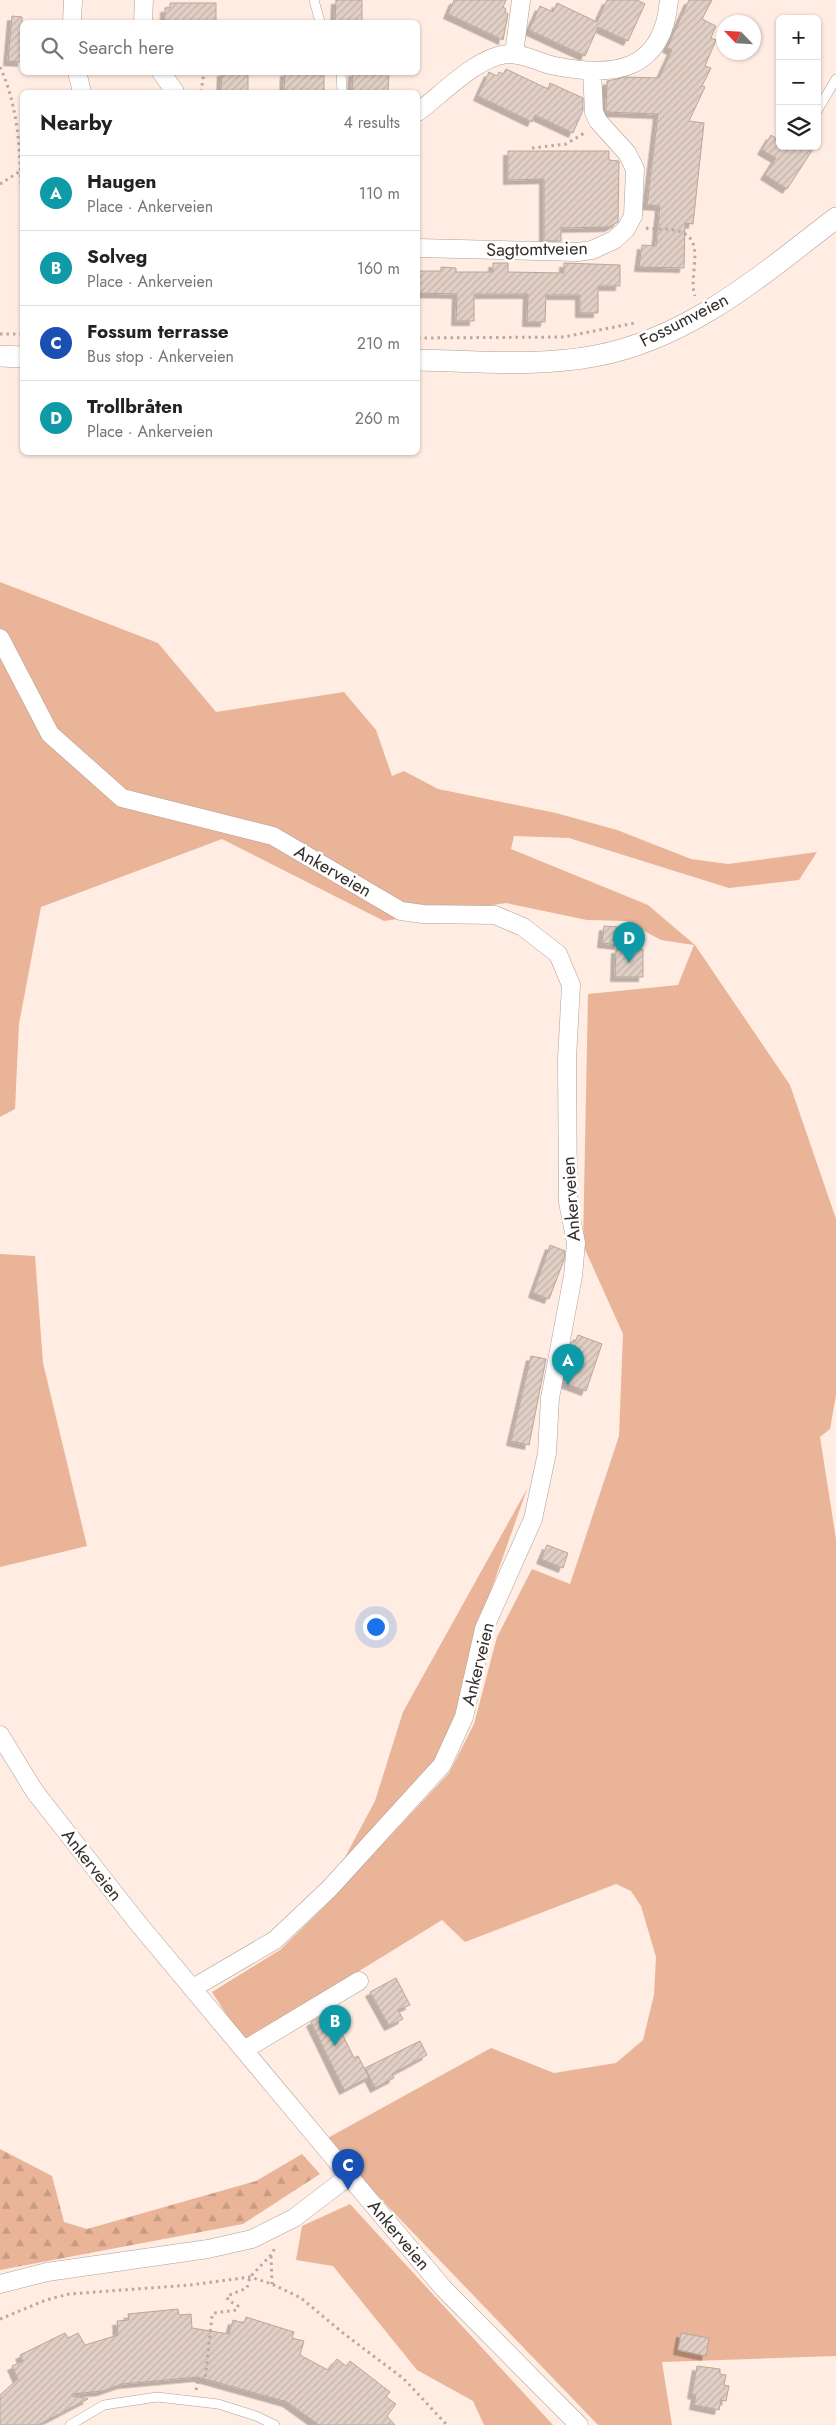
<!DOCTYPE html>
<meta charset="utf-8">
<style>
:root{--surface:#fff;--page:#f6f6f6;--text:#222;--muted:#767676;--line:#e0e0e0;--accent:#8d491c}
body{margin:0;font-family:Jost,sans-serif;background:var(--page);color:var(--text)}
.controls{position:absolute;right:15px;top:15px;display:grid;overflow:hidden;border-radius:8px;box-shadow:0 1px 4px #0004}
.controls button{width:45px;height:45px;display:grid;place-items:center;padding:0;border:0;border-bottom:1px solid var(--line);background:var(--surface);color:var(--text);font:25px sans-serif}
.compass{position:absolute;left:716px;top:15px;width:45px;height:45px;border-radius:50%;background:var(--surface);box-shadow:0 1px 4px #0004;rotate:295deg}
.you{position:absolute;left:375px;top:1626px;width:18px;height:18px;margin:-12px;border:4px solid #fff;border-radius:50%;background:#1a73e8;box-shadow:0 0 0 8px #1a73e833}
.badge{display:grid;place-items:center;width:32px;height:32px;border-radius:50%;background:var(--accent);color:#fff;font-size:16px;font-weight:700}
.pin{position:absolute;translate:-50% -41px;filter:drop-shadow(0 1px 2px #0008)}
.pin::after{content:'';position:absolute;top:26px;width:18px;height:15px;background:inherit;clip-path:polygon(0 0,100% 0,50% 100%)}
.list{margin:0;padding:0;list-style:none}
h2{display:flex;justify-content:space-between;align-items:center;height:65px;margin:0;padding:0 20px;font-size:21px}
h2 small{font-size:16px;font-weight:400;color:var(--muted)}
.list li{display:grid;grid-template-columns:32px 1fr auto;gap:15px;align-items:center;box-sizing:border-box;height:75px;padding:0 20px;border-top:1px solid var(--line)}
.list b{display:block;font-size:19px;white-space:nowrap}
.list p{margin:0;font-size:16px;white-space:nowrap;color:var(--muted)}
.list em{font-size:16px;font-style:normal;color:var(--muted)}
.icon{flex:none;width:28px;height:28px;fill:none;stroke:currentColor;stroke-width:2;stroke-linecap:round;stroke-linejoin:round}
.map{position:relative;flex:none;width:836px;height:2425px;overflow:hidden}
.search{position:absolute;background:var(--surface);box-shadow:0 1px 4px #0004;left:20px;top:20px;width:400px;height:55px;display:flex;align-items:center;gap:12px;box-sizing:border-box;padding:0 18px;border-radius:8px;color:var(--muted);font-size:19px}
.panel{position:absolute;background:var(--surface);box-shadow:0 1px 4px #0004;left:20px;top:90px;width:400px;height:365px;border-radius:8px}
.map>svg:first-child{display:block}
.green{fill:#e9b498}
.forest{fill:url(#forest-firs)}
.building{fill:url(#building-hatch);stroke:#b8a79e;filter:url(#shadow)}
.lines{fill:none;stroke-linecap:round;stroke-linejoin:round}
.service-casing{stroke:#b09f96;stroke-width:10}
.minor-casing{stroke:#b09f96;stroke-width:19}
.tertiary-casing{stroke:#b09f96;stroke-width:22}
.path{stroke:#b8a9a1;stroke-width:3;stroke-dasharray:2.5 4;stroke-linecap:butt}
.service{stroke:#fff;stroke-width:9}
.minor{stroke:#fff;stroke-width:18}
.tertiary{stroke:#fff;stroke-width:21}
.labels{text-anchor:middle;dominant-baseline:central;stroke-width:5;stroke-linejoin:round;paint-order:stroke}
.street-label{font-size:18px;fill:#352e2a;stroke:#fff}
</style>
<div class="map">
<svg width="836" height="2425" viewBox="0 0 836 2425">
<defs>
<pattern id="forest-firs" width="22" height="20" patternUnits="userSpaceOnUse" patternTransform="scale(1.25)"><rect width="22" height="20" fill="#e9b498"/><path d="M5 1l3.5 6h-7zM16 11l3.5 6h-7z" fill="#c89b83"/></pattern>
<pattern id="building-hatch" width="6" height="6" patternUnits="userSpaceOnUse" patternTransform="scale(1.25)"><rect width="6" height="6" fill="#e1cfc5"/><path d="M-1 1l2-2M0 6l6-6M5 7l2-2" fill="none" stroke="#c2b2a9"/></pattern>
<filter id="shadow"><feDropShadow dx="-4.5" dy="4.5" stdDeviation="0" flood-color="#0004"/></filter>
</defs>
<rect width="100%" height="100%" fill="#ffece2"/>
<path class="green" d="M0,582L158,643L216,712L344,692L376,730L392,776L404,771L438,789L556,813L617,830L691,859L728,864L817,852L799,880L729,888L569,838L514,836L511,849L648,905L695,945L790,1085L836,1219V1395L830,1429L820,1437L836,1539V2356L662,2362L672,2425H598L324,2140L491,2048L554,2073L616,2063L643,2040L654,1995L656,1957L641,1906L631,1891L616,1884L465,1942L442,1920L244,2042L212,1992L280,1950L322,1909L449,1773L474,1724L497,1637L532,1569L570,1584L619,1436L623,1334L583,1245L588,994L678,985L694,945L661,940L626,921L587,920L506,903L384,921L222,839L41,907L19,1024L15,1109L0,1117Z
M0,1254L35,1256L43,1363L87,1546L0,1567Z
M527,1489L477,1630L456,1719L435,1763L336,1874L375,1801L403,1712Z
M350,2204L553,2425H484L473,2401L417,2370L333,2266L296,2260L302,2226Z"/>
<path class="forest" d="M0,2149L52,2176L64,2222L87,2229L256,2181L302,2154L320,2174L243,2224L0,2270Z"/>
<path class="building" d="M336,0H362V22H335Z
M454,0H506L503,7L506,9L505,12L508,14L503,40L448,14Z
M607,0H637L645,4L628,41L598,27L585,56L529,30L540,6L553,12L557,3L597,22Z
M689,0H712L702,19L716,26L711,38L716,40L705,66L711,68L702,86L705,87L689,121L704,123L693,224L685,223L684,268L639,267L642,245L656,246L660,206L647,205L658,114L606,112L607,81L626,77L659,78L672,50L667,48Z
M170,3H216V22H165V8H170Z
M12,16L22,17V62L8,61Z
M506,69L548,89L550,83L583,98V110L573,133L535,115L532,122L478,96L489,72L497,76L499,72L503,74Z
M222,72H248V92H221Z
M285,72H324V92H284Z
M353,72H389L388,92H352Z
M771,135L780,141V146H815L787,189L765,175L776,158L762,150Z
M508,151H609V160L619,161L618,222L609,227L561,228V241H544V179L508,180Z
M493,263H508V272L564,273V263L620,265V286H598V313H580V295H546L545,322H527L528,294H474V321H456L457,294L418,293V271H441V267L456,268V272H493Z
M604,926L620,927L619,945L602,943Z
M616,949H643V977H615Z
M550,1245L565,1251L564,1260L549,1299L533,1293Z
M578,1335L602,1344L586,1391L564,1383L571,1342H575Z
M531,1356L546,1359L529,1445L511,1441Z
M547,1545L568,1553L563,1568L541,1559Z
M396,1978L410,2005L398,2010L403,2019L389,2026L370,1992Z
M328,2012L332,2020L335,2019L354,2058L358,2056L369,2077L344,2090L311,2022Z
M420,2041L427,2055L392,2074L394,2078L375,2088L365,2068Z
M178,2309L179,2315L191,2314L192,2328L229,2334L233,2320L244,2323L246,2317L294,2332L292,2338L304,2341L300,2355L328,2370L337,2359L346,2366L350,2361L390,2392L386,2397L396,2404L387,2416L395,2425H319L287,2402L198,2377L122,2384L102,2391L72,2394V2396L88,2399L38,2425H0V2395L18,2379L12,2366L23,2361L20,2355L65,2333L68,2338L78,2333L85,2345L118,2335L117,2321L129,2320L128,2314Z
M681,2333L709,2338L706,2356L678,2350Z
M697,2366L720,2369V2374L726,2375L724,2385L729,2386L726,2401L721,2400L719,2410L694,2405L696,2395L692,2394Z"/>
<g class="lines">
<defs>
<path id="service" d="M314,0L320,22
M341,72L342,92
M817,111L836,79
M70,2425L104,2405L157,2397L218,2404L256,2416L275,2425"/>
<path id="minor" d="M72,22L73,0
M143,22L144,0
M514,54L521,0
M77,72L82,92
M161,72L175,92
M418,112C442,94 477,57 507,54C523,53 540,63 555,66C615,78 663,71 669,0
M418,248L578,252L592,250L614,240L626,229L633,216L635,169L627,153L598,121L594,112L592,71
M0,638L50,734L122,798L273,836L401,911L423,914L495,915L523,927L558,954L571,985L567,1059L568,1202L576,1243L573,1276L550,1398L547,1453L533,1519L484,1629L464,1717L442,1765L329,1889L275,1940L193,1988
M0,1735L35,1792L137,1922L349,2176L444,2289L579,2425
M244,2050L359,1981
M0,2284L47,2272L208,2249L252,2239L294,2218L349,2176"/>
<path id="tertiary" d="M0,356L22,357
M418,360C476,361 538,367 595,356C689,339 763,274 836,218"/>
</defs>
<use href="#service" class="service-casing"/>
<use href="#minor" class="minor-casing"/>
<use href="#tertiary" class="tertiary-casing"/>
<path class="path" d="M0,67C21,112 20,162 22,211
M201,92L204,72
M532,148L566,144L586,132
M0,184L22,170
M646,228C655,230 664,228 673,230C710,235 687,275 695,296
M0,334H22
M418,338L564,337L635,323
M271,2256L272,2284
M0,2319L46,2300L69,2294L190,2285L250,2277L272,2284L301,2298L343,2333L404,2379L447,2425
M196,2390L198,2381L205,2380L212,2316L214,2313L237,2310L238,2306L228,2300L227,2296L247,2288L250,2277L271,2255L275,2248"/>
<use href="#service" class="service"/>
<use href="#minor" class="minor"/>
<use href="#tertiary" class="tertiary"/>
</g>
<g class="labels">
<g class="street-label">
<text transform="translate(537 249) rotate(-1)">Sagtomtveien</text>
<text transform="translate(684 320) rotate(-27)">Fossumveien</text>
<text transform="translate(333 871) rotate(30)">Ankerveien</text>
<text transform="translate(571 1199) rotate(-94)">Ankerveien</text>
<text transform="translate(478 1664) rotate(-76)">Ankerveien</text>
<text transform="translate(92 1865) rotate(52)">Ankerveien</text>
<text transform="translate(399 2235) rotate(50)">Ankerveien</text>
</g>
</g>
</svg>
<div class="controls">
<button>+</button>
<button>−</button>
<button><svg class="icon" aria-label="layers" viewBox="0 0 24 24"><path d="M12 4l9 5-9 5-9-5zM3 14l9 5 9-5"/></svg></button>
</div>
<svg class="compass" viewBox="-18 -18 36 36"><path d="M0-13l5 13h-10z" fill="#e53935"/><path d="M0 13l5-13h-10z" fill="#767676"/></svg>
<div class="you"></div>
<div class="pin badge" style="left:568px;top:1385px;background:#0f9aa8">A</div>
<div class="pin badge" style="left:335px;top:2046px;background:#0f9aa8">B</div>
<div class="pin badge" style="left:348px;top:2190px;background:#1a4fb4">C</div>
<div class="pin badge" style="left:629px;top:963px;background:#0f9aa8">D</div>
<div class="search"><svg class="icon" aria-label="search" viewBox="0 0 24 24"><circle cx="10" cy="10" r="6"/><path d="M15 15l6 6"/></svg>Search here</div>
<section class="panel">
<h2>Nearby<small>4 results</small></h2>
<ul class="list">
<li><span class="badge" style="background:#0f9aa8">A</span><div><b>Haugen</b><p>Place · Ankerveien</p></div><em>110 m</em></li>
<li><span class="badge" style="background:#0f9aa8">B</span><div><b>Solveg</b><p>Place · Ankerveien</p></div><em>160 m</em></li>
<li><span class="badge" style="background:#1a4fb4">C</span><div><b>Fossum terrasse</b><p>Bus stop · Ankerveien</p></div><em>210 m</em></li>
<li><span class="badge" style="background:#0f9aa8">D</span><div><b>Trollbråten</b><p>Place · Ankerveien</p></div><em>260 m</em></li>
</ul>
</section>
</div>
